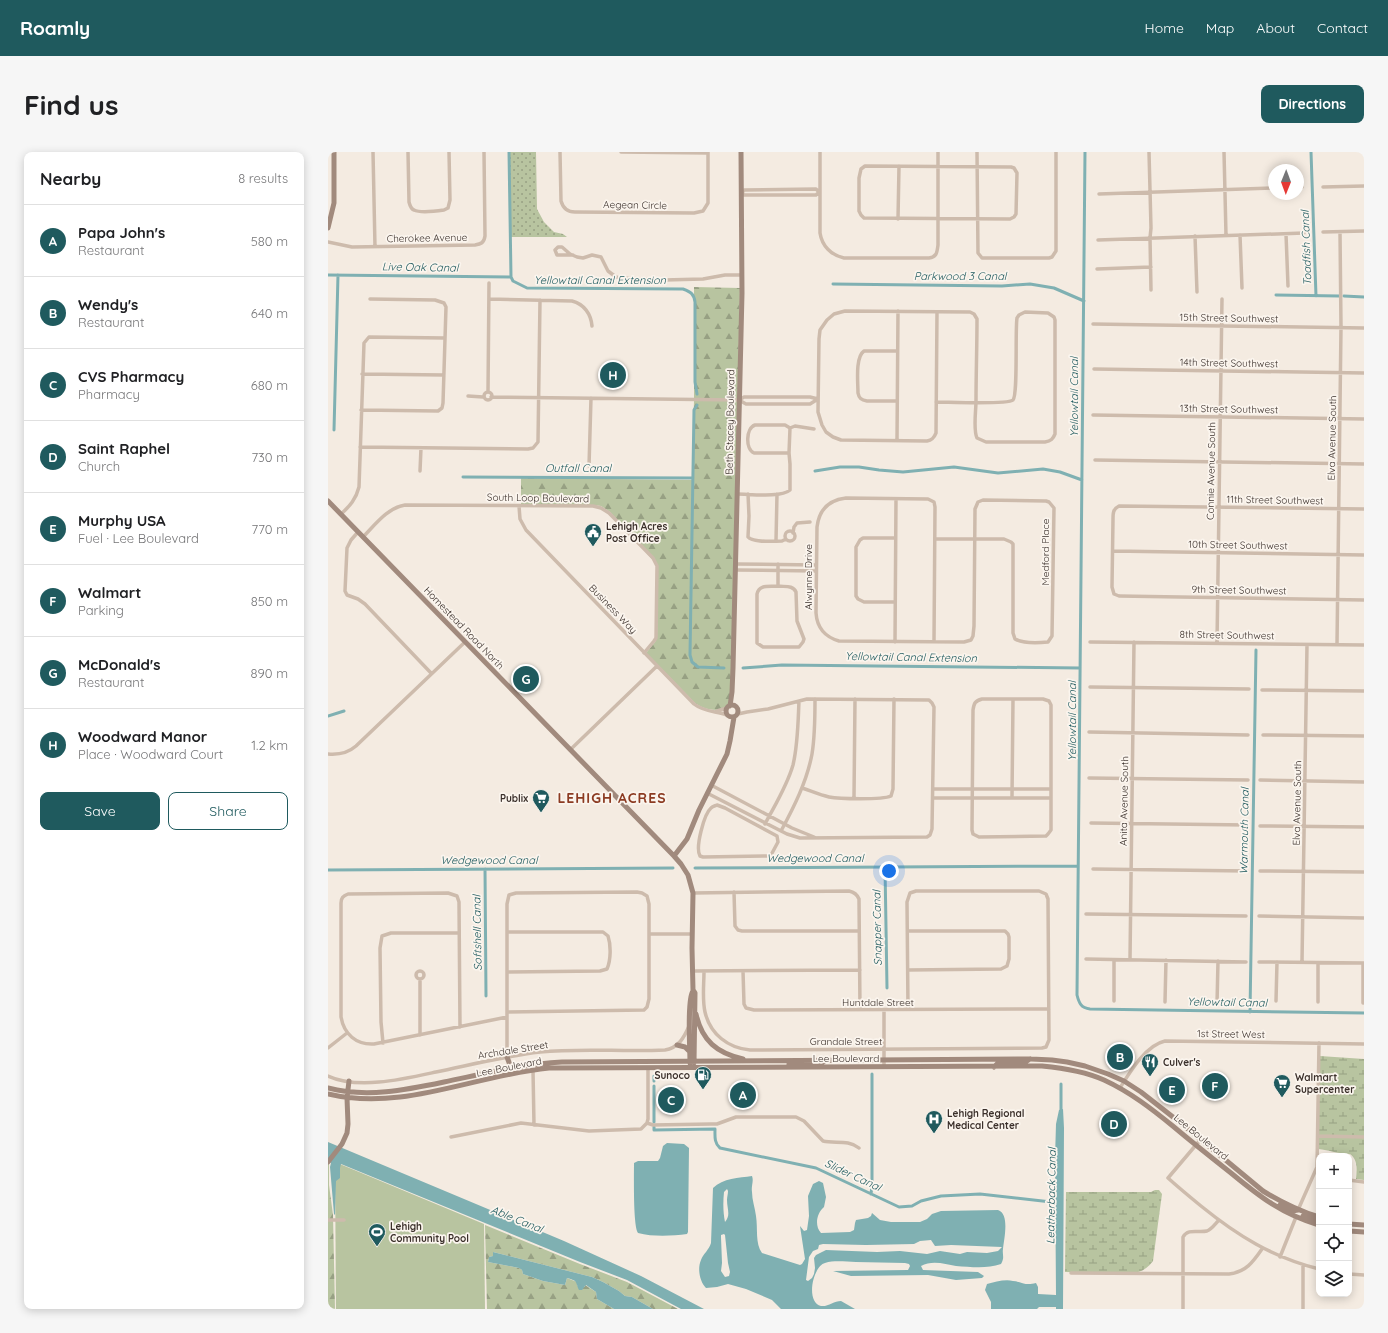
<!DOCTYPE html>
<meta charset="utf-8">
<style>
:root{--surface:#fff;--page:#f6f6f6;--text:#202124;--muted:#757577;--line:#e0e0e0;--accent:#1f5a5e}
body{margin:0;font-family:Quicksand,sans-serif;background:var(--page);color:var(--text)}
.controls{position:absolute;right:12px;bottom:12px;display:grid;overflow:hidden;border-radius:8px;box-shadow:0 2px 10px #0003}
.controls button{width:36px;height:36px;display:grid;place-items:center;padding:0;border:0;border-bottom:1px solid var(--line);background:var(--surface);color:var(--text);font:20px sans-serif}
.compass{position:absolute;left:940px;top:12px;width:36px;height:36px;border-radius:50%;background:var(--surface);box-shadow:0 2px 10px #0003;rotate:181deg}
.you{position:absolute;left:561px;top:719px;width:14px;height:14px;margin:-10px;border:3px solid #fff;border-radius:50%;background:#1a73e8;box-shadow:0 0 0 6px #1a73e833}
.badge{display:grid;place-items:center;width:26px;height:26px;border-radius:50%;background:var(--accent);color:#fff;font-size:13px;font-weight:700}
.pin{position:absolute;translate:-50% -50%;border:2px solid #fff;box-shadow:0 1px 4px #0006}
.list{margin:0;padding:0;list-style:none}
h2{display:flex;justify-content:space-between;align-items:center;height:52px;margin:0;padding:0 16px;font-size:17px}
h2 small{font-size:13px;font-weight:400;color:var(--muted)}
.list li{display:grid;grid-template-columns:26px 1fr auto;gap:12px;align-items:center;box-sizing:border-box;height:72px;padding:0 16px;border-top:1px solid var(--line)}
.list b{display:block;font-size:15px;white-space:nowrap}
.list p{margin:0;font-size:13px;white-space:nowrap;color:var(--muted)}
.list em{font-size:13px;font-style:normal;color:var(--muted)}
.actions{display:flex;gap:8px;padding:12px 16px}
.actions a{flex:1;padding:9px 0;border:1px solid var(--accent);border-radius:8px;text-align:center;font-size:14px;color:var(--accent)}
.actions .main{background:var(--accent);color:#fff}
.icon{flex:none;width:22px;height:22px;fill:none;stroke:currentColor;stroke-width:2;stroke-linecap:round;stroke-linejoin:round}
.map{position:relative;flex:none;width:1036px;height:1157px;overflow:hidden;border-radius:8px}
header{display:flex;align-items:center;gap:24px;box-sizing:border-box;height:56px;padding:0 20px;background:var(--accent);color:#fff}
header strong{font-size:19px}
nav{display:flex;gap:22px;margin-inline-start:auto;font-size:14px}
.intro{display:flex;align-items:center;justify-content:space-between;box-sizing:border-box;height:96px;padding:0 24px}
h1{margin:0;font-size:28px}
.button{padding:10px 18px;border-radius:8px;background:var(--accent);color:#fff;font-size:14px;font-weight:700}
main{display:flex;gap:24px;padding:0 24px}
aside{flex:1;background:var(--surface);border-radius:8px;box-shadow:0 2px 10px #0003}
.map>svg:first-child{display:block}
.grass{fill:url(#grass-dots)}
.forest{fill:url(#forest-firs)}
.wetland{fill:url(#wetland-marsh)}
.park{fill:#b8c4a0}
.water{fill:#7fb0b2;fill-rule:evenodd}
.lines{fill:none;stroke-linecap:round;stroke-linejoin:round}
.canal{stroke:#7fb0b2;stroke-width:3}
.street{stroke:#cdbbac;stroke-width:3.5}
.secondary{stroke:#a18a7d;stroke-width:5}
.labels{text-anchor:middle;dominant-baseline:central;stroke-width:3.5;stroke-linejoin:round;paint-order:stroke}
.street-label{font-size:10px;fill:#3b302b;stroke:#fbf5ee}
.poi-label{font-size:10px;font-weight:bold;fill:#3b302b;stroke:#fbf5ee;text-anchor:start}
.water-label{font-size:11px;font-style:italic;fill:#1f5a5e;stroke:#fbf5ee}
.district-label{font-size:14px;font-weight:bold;letter-spacing:1px;fill:#8c3b22;stroke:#fbf5ee}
</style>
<header>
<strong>Roamly</strong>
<nav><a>Home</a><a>Map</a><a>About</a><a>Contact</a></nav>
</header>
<div class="intro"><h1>Find us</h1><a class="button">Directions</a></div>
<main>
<aside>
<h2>Nearby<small>8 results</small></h2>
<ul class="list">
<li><span class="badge">A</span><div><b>Papa John's</b><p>Restaurant</p></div><em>580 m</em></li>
<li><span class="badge">B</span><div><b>Wendy's</b><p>Restaurant</p></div><em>640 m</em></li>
<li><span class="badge">C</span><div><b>CVS Pharmacy</b><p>Pharmacy</p></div><em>680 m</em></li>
<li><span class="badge">D</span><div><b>Saint Raphel</b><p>Church</p></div><em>730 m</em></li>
<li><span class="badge">E</span><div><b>Murphy USA</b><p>Fuel · Lee Boulevard</p></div><em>770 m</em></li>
<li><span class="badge">F</span><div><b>Walmart</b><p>Parking</p></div><em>850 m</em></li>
<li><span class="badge">G</span><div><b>McDonald's</b><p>Restaurant</p></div><em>890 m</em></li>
<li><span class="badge">H</span><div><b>Woodward Manor</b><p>Place · Woodward Court</p></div><em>1.2 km</em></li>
</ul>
<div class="actions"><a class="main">Save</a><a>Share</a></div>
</aside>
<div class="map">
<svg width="1036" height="1157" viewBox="0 0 1036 1157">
<defs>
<pattern id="grass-dots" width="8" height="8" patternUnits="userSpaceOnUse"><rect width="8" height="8" fill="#b8c4a0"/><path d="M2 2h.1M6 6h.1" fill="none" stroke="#97a083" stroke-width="1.8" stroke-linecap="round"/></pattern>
<pattern id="forest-firs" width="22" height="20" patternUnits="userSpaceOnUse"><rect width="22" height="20" fill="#b8c4a0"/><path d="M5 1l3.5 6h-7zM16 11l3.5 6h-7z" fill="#97a083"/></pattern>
<pattern id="wetland-marsh" width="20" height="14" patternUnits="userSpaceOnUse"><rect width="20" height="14" fill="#b8c4a0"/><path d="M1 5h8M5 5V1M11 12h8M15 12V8" fill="none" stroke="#97a083"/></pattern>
</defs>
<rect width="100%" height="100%" fill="#f4ebe1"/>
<path class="grass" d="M180,0H208L209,57L216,70L226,80L235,82L239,85H182Z"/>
<path class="forest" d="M366,135L412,136L403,539L400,553L397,558C385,558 376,558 367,551L318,501L327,490L329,486L330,414L282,360L273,354L265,353L193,352V326L364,328L366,248Z
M1,1011V1033L5,1063L7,1157H0V1012Z
M157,1073L252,1112L299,1130L350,1157H325L304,1145L297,1144L291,1139L275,1130L264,1125L165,1100V1104L161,1105L160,1110L191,1116L194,1118L195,1122L215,1129L237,1133L239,1126L249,1130V1134L257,1135V1133L268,1140L269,1147L286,1157H159Z"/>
<path class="wetland" d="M992,904L1036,907V1028L1028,1027C1029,1017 1030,1008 1022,1002C1011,1002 1001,998 990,997Z
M827,1038H831L834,1042L825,1109C819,1117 812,1121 803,1121L737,1120L738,1040H823Z"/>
<path class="park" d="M7,1010L156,1072L157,1157H8Z"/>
<path class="water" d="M735,957L736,976L735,1157H728V1155H711L709,1157H663V1150L657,1138L659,1132C667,1130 677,1127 685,1129C695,1130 697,1134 708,1131L710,1135V1142L728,1143L727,1006L728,972L731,958Z
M0,990L236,1089L313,1124L376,1157H353L299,1128L252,1110L13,1012L12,1016V1026L8,1029L7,1063L6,1062L2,1015L3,1011L0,1009Z
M339,991L356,992L361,996L360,1080L359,1082C344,1084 325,1085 310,1081C305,1075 306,1023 306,1011L310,1009H330L332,1006L335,994Z
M424,1024C426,1029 423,1034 424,1040C424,1048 427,1056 428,1064C430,1076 427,1092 434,1101L472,1113L474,1112L477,1107L472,1074L476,1079L479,1078L481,1064L480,1044L485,1032L491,1029L495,1031L498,1045L496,1055C489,1061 486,1073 493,1081L522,1080L526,1078L527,1071L528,1068L540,1066L543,1064L544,1061L552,1068L563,1070H592L599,1067L604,1062L613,1059L670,1058C682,1062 676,1087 675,1097C674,1103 677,1105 673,1112C659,1117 643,1115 628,1114C617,1112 604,1108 593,1114L595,1118L650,1120L656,1124L654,1126L628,1128L600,1123L523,1124L505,1119L580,1118L582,1114L581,1112L577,1111C561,1111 544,1110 528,1110C518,1110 507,1108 497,1111C485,1114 477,1150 493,1154C500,1155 506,1149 513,1149L527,1157H453L444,1148L418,1137L400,1132L389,1135L378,1136C372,1130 369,1117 373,1108C375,1102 381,1098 383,1091L385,1036C395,1026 411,1026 424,1024ZM399,1037L400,1039C400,1042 399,1045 399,1048C399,1057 403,1063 397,1070C395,1060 395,1050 396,1040ZM396,1082L397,1083L400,1111L402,1120L401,1124L397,1125L393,1119L394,1111L393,1085V1083ZM603,1088L607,1094L623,1093L674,1095L670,1099L659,1101L639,1100L632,1102L612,1099L599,1102L572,1099L549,1100L498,1098L488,1103L486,1106L487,1116L486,1122L484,1126L480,1129L478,1128L481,1105L485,1099L490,1097L491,1093L495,1092L538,1093L586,1092L592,1089Z
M165,1100L264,1125L275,1130L291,1139L297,1144L304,1145L325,1157H286L269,1147L268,1140L258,1133L254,1138H251C247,1129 250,1129 239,1126L237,1133L215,1129L195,1122L194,1118L191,1116L160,1110L161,1105L165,1104Z"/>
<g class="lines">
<path class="canal" d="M181,0L183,125L185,129L199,136L355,137C363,140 366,142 367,150V230L369,242
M757,0L749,843C751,851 753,856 762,857L1036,861
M983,0L988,144
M0,123L183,125
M505,132L674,134L702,132L726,136L756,149
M948,143L1011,144
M1016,144L1036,145
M369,253L366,258L362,503L364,510L370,515L396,516
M6,278L10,123
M487,319L512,315H531L551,318L575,320L626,315L670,321L715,317L732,320L754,328
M135,325L365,326
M415,516L454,513L752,516
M0,564L16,559
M557,715L559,836
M367,716L750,714
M157,717L158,844
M0,718L345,716
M922,860L928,498
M326,924V929
M326,934V970
M733,961V932
M326,975V978L387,977C387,984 386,991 392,996L488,1016L571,1055L584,1054L593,1049L613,1044L652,1042L732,1051
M543,1042L544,1034V922"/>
<path class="street" d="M45,0L47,95
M80,0L81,50C82,54 83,57 86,58C92,61 109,59 116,58L120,56L122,48L121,0
M232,0L233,49C235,56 240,60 247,60L366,61L375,59L380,51V0
M293,0L380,1
M492,0V81C494,94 503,103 516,106H601C609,105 609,100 610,93V0
M649,0L650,101L654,106H721L724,105L728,99V0
M821,0L823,76L822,86L823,138
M896,0L898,83
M537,14L683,15L686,16L689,21L688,62L686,65L682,67L536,66L533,63L531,59V26L533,17Z
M995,35L1036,34
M970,36L974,35
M488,37L491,40L488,43H416L414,41L416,38Z
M771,42L946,36
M570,67L571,14
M995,80L1036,79
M958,82L960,134
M912,83L914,136
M867,84L869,140
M770,88L976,81
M0,90L24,95L147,93C153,92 156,91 157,84L156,0
M245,103H229L227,98L230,95H234L242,102L249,105L255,106L264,103L273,105L280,119L288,125L294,126L336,128L375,127L397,123H414
M769,117L823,115
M161,147L244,149C256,152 263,162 264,174
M765,172L1036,176
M766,217L1036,221
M34,222L116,223
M160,240L161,131
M156 244a4 4 0 1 1 8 0a4 4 0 1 1-8 0Z
M140,244L155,245
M163,245L411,248L418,252H482L490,247
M411,248L416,245H482L490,247
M569,249H539C533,248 531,246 530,241C530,231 527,205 536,199H569
M608,250C620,250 679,253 685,248C690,243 687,178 689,166L691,163L697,160L720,161L726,165L727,168V282C725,287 723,289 717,290H658L649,286C645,278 648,259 648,249C648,222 649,194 649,167L646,162L642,160L517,159L506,162L499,168L492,178L491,187L490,260L494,273L498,280L505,285L513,288L599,289C604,288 606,286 608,281L609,160
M33,258L110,259L114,256L115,251L118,155L116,151L107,148L42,147
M765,263L1036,267
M462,276L467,274L486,277
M569,289L570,159
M32,295L200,297L205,296L210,290L212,148
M767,308L1036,312
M261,314L263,246
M92,319L93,296
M409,342C422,342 453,346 462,338V312L461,301L462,276L457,273H427C418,276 417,297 426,301H461
M420,342L421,364L420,385C425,391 445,389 454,389L458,387
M191,354L192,367L198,378L366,552C376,560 388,559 399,563
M1036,357L791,354C785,357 785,361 785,367L784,435L786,442L791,444L1036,448
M13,362C22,354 28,347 31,335L36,191L41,185L117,186
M457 384a5 5 0 1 1 10 0a5 5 0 1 1-10 0Z
M30,380L23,388L19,396L17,439L19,443L30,447L37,452L103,521
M465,381L466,375L469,371L482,370
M35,385C47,373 59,356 77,353L265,354L273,356L281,361L325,406L329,414L328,486L326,489L316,501
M448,389L449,342
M785,399L1036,403
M408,412L488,413
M408,418L488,419
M450,434C441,435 431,432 429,442V491L435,495H471L475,490L476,487L469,469L468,440C465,433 457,435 450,434V412
M567,450H536L530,447L528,444V395L532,388L535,386H567
M567,490L568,347
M606,490L607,355L606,350L600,347L518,346C501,348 491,358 489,375L488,461C489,475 497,485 511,489L636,490L643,488L645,484L646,474L647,357L650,350L655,348L718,349L721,350L726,356L724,484L720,490C710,491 696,492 687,487L685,481V392L683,390L676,387H607
M762,490L1036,493
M889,491L894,147
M1009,493L1013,175L1012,80
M762,535L921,537
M934,538L1036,539
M654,547H715L721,549L723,553V678L720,682L718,684L651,685L645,682L644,678L645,558C646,551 647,549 654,547Z
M389,559L399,556
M761,580L920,583
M935,583L1036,584
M242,598L329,514
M0,602C11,603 20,601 28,594L137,490
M761,626L920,628
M932,628L1036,630
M383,633L464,676L486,685
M474,636C483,639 492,643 501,645C511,647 554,648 563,644L565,637L566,547
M605,637H723
M379,641L459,682L472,686L599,685L602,683L604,677L606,555L604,551L601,548L479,547L440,557L419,560L410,562
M526,646L527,547
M605,646H723
M684,646L685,547
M389,653L397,656L449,684L450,690L443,703L440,704L375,705L372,704C367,696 376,662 383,656C385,654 387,654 389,653Z
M763,671L919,673
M437,672C447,653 459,634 465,613C470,592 470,570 471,549
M932,674L1036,675
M453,679C466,655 479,629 484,602C487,584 487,565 487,547
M765,717L919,719
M932,719L1036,720
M406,740L407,774L410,778L414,779H531
M365,741L521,739C526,740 529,742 531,747L532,858
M758,762L918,764
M931,764L1036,766
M580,779H677L680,782L681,785V807L679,814L673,817L580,818
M179,780H275L280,784C283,793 283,808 279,817L272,819L179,820
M321,782H364
M758,807L918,810
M802,808L806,490
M931,810L1036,811
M974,810L979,493
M88 823a4 4 0 1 1 8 0a4 4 0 1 1-8 0Z
M364,819L532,818
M376,819C376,833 374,847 377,860C382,882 400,896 422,898L714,896L718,895L721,888L720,747L718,742L711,739H588L582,741L579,750L580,857
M415,819L416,852L418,856L426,858L721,857
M92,827V883
M786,849V808
M948,849L949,810
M837,850L838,808
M990,850V811
M1035,851V811
M889,852L890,809
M556,858V915
M179,860L316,858L319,855L321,847V752L319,744L314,741L309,740L188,741L181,743L179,752V905
M132,875L131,750L129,744L120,741L20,742C15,744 13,746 13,751V865C16,882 28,893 46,892L179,865
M55,891L53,870L52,796L54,784L63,781H131
M0,896L19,881
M205,918L206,973
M0,924C30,938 76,927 108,920C142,913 177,904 212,900C253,896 295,900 337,898C350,896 356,886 361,874
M792,936C802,920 818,893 837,889L1036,892
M319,971L325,973L383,972H389L408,965H468L476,969L495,989C507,992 520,987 531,996
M990,984L1036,985
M123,985L193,971L261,979L313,977L319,971L320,967V916
M873,987L840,1026C851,1036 862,1045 873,1054C910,1084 944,1105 991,1117
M1021,1028L1036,1030
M970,1058L989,1015L991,891
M0,1068H16
M952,1105L968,1065
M743,1121L901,1122C918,1120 925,1110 934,1097
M1021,1122L1036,1123
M855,1157V1085C860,1076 870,1081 879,1079C884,1077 887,1072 891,1068
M975,1157V1113"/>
<path class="secondary" d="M0,76L6,51V0
M0,349L346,704L353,712L360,723L365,741L364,796L365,838L367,841L366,911
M398 559a6 6 0 1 1 12 0a6 6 0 1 1-12 0Z
M402,554L404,540L405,516L414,141L413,0
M346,704L359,687L371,658L399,602L402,589L406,565
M368,862C374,889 389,901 415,907
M349,893L357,895L362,900
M179,905L182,913L189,914
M362,911C362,898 359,847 365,839
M461,912H491L497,909
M666,915L670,911H696L702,907
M0,936C38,946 78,938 116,930C155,922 194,912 234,910L703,907L724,908L739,910L757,914L780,922L796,929L813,940L859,976L935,1039C953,1050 971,1059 991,1065
M0,942C75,960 147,923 221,916L714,914C735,916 756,919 776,928C802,940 824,957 846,975C865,991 884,1006 903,1021C932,1045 954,1062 991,1073
M0,1010L14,992L19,981L20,972L19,946L21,929
M952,1053L964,1059L970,1058
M975,1064L991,1069
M1021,1072L1036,1073
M1021,1079L1036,1080"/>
</g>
<defs>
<symbol id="civic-pin" viewBox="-11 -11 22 30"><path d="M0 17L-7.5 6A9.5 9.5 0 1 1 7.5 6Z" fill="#1f5a5e" stroke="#fbf5ee"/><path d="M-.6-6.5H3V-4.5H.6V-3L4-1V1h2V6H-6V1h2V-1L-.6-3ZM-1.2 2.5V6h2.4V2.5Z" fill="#fff"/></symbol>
<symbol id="supermarket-pin" viewBox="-11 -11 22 30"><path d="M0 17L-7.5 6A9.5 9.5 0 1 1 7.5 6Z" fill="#1f5a5e" stroke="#fbf5ee"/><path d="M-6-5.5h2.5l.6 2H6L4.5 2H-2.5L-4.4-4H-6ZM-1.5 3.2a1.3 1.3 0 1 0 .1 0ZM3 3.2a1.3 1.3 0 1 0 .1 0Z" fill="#fff"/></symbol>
<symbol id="restaurant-pin" viewBox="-11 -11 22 30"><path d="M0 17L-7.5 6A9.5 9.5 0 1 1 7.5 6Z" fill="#1f5a5e" stroke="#fbf5ee"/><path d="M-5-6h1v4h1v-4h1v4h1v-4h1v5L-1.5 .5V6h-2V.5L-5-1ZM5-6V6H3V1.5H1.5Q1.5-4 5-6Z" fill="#fff"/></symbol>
<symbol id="fuel-pin" viewBox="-11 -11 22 30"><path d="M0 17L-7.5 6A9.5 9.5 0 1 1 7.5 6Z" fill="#1f5a5e" stroke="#fbf5ee"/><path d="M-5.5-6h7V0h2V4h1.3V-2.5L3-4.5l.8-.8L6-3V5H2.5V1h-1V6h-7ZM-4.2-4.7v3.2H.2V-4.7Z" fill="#fff"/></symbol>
<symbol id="hospital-pin" viewBox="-11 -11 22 30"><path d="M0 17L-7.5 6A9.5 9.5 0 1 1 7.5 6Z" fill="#1f5a5e" stroke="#fbf5ee"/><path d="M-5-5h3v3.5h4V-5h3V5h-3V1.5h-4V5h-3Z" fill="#fff"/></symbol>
<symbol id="stadium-pin" viewBox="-11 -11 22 30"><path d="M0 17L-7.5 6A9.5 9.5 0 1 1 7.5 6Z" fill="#1f5a5e" stroke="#fbf5ee"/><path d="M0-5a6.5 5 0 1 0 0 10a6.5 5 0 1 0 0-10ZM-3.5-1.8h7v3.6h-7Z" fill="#fff"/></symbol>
</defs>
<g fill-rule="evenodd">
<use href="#civic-pin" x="255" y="370" width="20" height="27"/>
<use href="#supermarket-pin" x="203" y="636" width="20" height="27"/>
<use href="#restaurant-pin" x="812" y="900" width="20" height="27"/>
<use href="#fuel-pin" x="365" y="913" width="20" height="27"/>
<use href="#supermarket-pin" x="944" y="921" width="20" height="27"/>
<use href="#hospital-pin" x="596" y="957" width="20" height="27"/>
<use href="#stadium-pin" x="39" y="1070" width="20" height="27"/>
</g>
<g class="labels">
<g class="street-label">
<text transform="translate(307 53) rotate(1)">Aegean Circle</text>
<text transform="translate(99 86) rotate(-1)">Cherokee Avenue</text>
<text transform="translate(901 166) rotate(1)">15th Street Southwest</text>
<text transform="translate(901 211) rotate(1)">14th Street Southwest</text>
<text transform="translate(901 257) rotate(1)">13th Street Southwest</text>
<text transform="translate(402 270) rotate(-89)">Beth Stacey Boulevard</text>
<text transform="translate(1004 286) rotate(-89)">Elva Avenue South</text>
<text transform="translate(883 319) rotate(-89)">Connie Avenue South</text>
<text transform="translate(210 346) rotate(1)">South Loop Boulevard</text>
<text transform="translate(947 348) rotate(1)">11th Street Southwest</text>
<text transform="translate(910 393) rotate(1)">10th Street Southwest</text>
<text transform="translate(717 400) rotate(-90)">Medford Place</text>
<text transform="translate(480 425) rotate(-90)">Alwynne Drive</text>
<text transform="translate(911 438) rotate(1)">9th Street Southwest</text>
<text transform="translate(285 457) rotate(46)">Business Way</text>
<text transform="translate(136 476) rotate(46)">Homestead Road North</text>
<text transform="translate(899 483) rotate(1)">8th Street Southwest</text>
<text transform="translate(796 649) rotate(-89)">Anita Avenue South</text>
<text transform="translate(969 651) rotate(-89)">Elva Avenue South</text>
<text x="550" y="850">Huntdale Street</text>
<text transform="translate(903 882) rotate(1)">1st Street West</text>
<text x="518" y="889">Grandale Street</text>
<text transform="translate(185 898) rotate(-9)">Archdale Street</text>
<text x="518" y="906">Lee Boulevard</text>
<text transform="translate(181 915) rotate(-11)">Lee Boulevard</text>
<text transform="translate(873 985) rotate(39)">Lee Boulevard</text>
</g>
<g class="poi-label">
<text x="278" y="374">Lehigh Acres<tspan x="278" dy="12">Post Office</tspan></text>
<text x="200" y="646" text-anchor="end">Publix</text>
<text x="835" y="910">Culver's</text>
<text x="362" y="923" text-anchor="end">Sunoco</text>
<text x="967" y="925">Walmart<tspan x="967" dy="12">Supercenter</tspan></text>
<text x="619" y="961">Lehigh Regional<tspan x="619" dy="12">Medical Center</tspan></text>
<text x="62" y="1074">Lehigh<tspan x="62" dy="12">Community Pool</tspan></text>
</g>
<g class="water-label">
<text transform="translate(978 96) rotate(-92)">Toadfish Canal</text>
<text transform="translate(92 115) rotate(1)">Live Oak Canal</text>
<text x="632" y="124">Parkwood 3 Canal</text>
<text x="272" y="128">Yellowtail Canal Extension</text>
<text transform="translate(746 245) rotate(-90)">Yellowtail Canal</text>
<text x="250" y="316">Outfall Canal</text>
<text transform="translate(583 505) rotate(1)">Yellowtail Canal Extension</text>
<text transform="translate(744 569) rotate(-90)">Yellowtail Canal</text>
<text transform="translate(916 679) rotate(-89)">Warmouth Canal</text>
<text x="487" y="706">Wedgewood Canal</text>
<text x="161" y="708">Wedgewood Canal</text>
<text transform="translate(549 776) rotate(-91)">Snapper Canal</text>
<text transform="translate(149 781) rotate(-91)">Softshell Canal</text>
<text transform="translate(899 850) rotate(1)">Yellowtail Canal</text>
<text transform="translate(525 1023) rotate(25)">Slider Canal</text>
<text transform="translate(723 1044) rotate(-89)">Leatherback Canal</text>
<text transform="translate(189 1067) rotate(22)">Able Canal</text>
</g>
<g class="district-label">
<text x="284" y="646">LEHIGH ACRES</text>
</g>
</g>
</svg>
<div class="controls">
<button>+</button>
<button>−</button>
<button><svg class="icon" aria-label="locate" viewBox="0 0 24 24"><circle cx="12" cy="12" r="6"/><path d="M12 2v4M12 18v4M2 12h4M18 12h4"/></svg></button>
<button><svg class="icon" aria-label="layers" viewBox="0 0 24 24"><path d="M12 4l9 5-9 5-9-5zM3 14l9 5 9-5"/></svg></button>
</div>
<svg class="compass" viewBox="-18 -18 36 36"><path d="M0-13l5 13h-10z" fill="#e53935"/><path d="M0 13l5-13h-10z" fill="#757577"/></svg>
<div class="you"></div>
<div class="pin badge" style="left:415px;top:943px">A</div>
<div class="pin badge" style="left:792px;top:905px">B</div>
<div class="pin badge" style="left:343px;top:948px">C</div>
<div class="pin badge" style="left:786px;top:972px">D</div>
<div class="pin badge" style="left:844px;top:938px">E</div>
<div class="pin badge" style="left:887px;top:934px">F</div>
<div class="pin badge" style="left:198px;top:527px">G</div>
<div class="pin badge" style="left:285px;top:223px">H</div>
</div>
</main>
